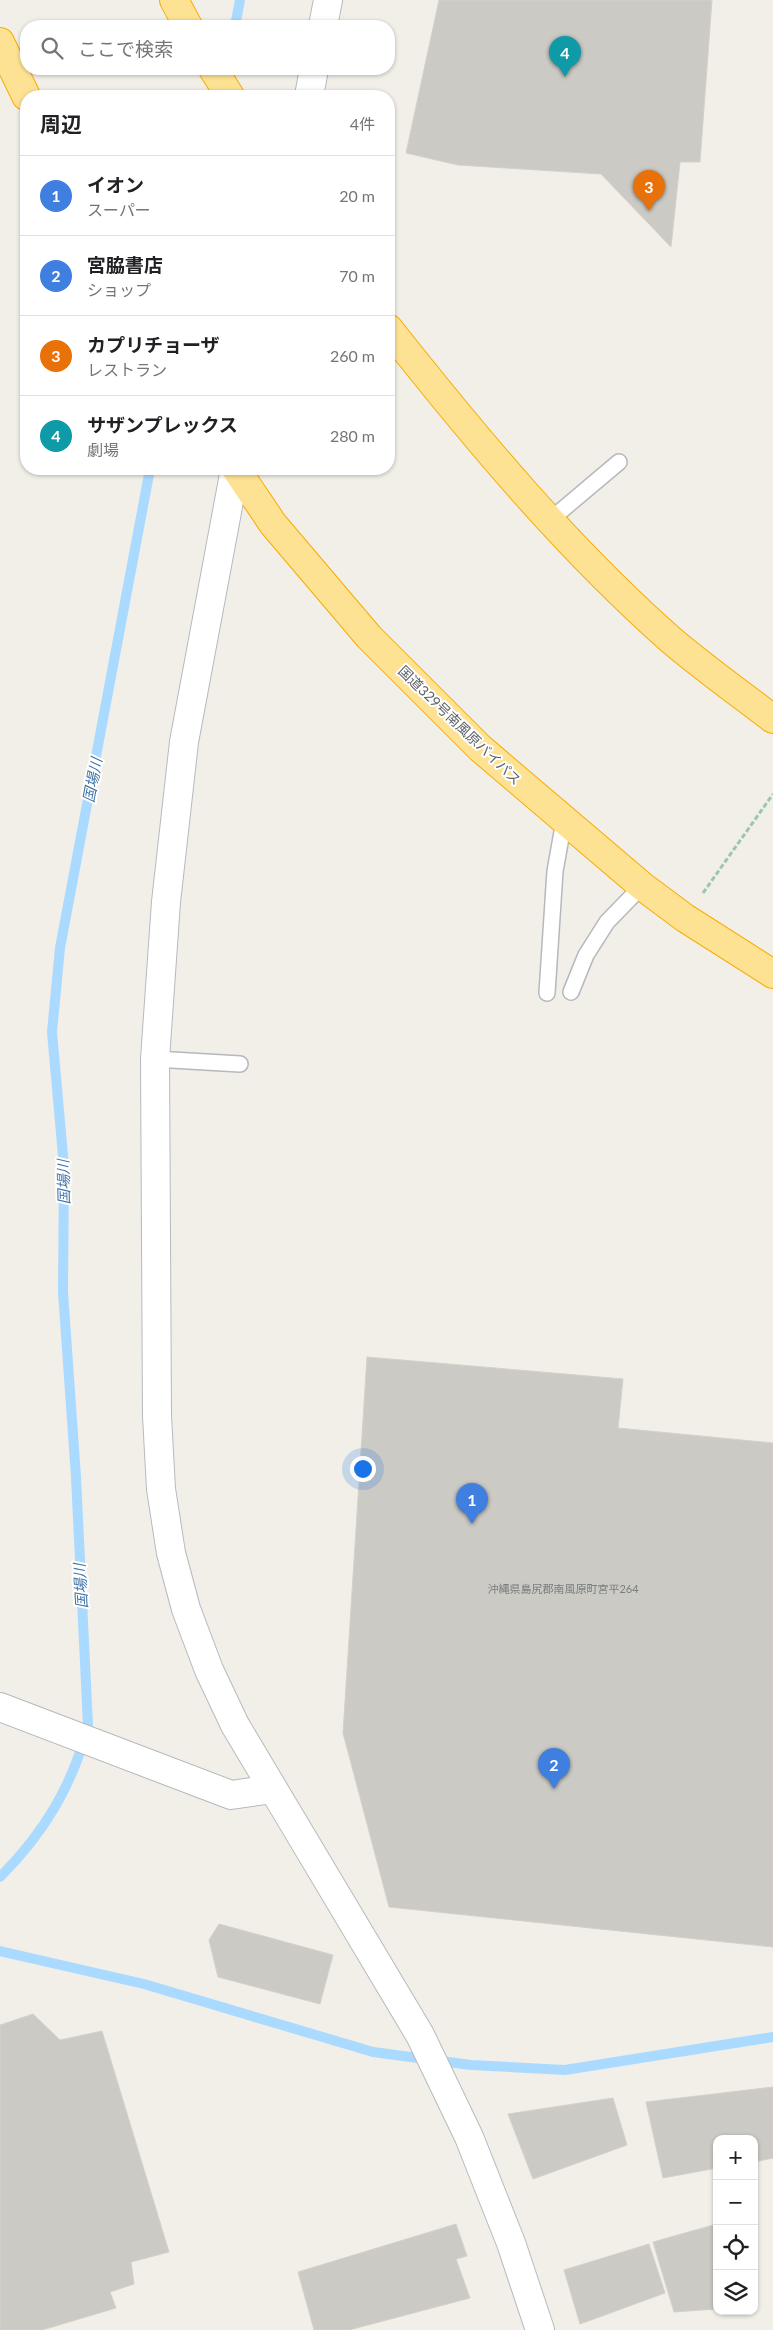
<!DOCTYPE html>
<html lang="ja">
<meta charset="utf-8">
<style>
:root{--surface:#fff;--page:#f6f6f6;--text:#202124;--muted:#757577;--line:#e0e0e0;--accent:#ea4335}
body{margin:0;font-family:Lato,"Noto Sans JP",sans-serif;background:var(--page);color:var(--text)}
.controls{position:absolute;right:15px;bottom:15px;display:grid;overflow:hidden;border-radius:10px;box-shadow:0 1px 4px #0004}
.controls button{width:45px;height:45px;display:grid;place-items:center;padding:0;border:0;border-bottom:1px solid var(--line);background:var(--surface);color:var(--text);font:25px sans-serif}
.you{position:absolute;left:362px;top:1468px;width:18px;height:18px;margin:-12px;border:4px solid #fff;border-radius:50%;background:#1a73e8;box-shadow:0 0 0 8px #1a73e833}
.badge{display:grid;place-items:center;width:32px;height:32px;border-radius:50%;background:var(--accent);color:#fff;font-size:16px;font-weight:700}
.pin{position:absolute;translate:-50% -41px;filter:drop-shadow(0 1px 2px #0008)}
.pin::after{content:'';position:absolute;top:26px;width:18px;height:15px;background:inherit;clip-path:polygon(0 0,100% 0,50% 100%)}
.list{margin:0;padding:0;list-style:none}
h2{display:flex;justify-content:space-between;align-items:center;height:65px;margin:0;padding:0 20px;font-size:21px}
h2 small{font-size:16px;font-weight:400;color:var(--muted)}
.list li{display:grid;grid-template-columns:32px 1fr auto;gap:15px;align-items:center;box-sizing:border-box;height:80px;padding:0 20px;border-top:1px solid var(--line)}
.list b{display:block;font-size:19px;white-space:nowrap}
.list p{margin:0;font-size:16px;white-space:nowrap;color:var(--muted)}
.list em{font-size:16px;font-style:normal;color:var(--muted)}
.icon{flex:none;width:28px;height:28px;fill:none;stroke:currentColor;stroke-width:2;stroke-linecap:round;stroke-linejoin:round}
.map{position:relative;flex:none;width:773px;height:2330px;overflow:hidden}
.search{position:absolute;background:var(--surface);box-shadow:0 1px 4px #0004;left:20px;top:20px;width:375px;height:55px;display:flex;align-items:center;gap:12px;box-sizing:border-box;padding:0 18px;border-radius:20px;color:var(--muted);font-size:19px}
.panel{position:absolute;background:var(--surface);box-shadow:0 1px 4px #0004;left:20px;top:90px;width:375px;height:385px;border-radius:20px}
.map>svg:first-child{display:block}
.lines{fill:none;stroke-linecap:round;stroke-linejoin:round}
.stream{stroke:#aadaff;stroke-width:10}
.building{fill:#cccac5;stroke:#d6d1c6}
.lane-casing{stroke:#b5b8bc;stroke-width:18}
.street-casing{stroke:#b5b8bc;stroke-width:30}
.secondary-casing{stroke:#b6babf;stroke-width:30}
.highway-casing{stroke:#f9ab00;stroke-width:30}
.path{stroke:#9cc7a9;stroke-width:3;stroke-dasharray:5 2.5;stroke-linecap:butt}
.lane{stroke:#fff;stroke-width:15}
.street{stroke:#fff;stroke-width:28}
.secondary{stroke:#fff;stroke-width:28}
.highway{stroke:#fde293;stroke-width:28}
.labels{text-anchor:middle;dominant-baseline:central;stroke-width:4;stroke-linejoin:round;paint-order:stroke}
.number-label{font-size:11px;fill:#7a7d7f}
.street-label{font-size:14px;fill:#5f6368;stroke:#fff}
.water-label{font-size:15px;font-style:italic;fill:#4174aa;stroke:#fff}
</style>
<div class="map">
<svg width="773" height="2330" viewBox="0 0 773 2330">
<rect width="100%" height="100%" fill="#f1efe8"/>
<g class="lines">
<path class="stream" d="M235,26L240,0
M0,1877C44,1833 73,1785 88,1725L76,1477L63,1292L64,1167L52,1032L60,948L150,469
M0,1951L144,1984L373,2052L471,2065L565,2070L773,2037"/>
</g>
<path class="building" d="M439,0H712L700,162H680L671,247L601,174L458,165L406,153Z
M367,1357L623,1379L618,1428L773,1443V1947L389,1907L343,1733Z
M219,1924L333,1955L320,2004L218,1977L209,1940Z
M33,2014L60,2040L102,2031L169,2252L131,2262L134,2284L110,2292L116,2308L42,2330H0V2025Z
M773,2087V2158L754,2162V2139H717V2168L663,2178L646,2102Z
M613,2098L627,2145L533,2179L508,2114Z
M456,2224L467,2256L456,2259L470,2298L349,2330H314L298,2272Z
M717,2224V2309L674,2312L653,2242Z
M649,2244L665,2293L580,2324L564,2270Z"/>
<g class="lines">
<defs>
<path id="lane" d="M549,521L619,462
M571,992L586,955L607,922L642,886
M547,993L555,871L564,821
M155,1059L240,1064"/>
<path id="street" d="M0,1707L231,1795L272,1789"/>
<path id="secondary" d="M323,26L328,0
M309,96L314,69
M235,469L184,742L166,902L155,1059L157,1416L161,1489L171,1553L186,1609L209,1670L235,1725L420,2035L469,2137L511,2243L540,2330"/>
<path id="highway" d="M174,0L188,26
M0,42L26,96
M213,69L230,96
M389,329C476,439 566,547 671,640C704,668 739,693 773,719
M236,469L273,524L369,637L480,748L642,886L685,918L773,974"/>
</defs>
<use href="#lane" class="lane-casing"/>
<use href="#street" class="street-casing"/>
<use href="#secondary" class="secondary-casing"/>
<use href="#highway" class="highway-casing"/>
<path class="path" d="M703,893L773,794"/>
<use href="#lane" class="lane"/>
<use href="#street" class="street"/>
<use href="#secondary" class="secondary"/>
<use href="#highway" class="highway"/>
</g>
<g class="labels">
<g class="number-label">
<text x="563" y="1588">沖縄県島尻郡南風原町宮平264</text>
</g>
<g class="street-label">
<text transform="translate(460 725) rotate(44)">国道329号南風原バイパス</text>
</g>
<g class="water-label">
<text transform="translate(92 780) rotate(-79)">国場川</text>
<text transform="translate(63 1182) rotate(-91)">国場川</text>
<text transform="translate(80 1586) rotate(-93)">国場川</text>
</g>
</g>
</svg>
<div class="controls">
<button>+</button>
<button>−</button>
<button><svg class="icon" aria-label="locate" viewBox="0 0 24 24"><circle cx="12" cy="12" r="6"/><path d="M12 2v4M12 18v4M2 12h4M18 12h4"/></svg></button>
<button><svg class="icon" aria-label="layers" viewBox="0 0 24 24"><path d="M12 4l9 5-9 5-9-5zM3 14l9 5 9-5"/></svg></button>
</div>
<div class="you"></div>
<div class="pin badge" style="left:472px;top:1524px;background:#3f7fe0">1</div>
<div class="pin badge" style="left:554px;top:1789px;background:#3f7fe0">2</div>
<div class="pin badge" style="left:649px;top:211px;background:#e8710a">3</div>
<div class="pin badge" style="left:565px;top:77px;background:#0f9aa8">4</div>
<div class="search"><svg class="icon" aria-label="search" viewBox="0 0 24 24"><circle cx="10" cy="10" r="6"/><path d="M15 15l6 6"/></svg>ここで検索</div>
<section class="panel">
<h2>周辺<small>4件</small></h2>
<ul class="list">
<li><span class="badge" style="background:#3f7fe0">1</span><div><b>イオン</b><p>スーパー</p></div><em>20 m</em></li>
<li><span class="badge" style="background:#3f7fe0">2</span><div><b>宮脇書店</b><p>ショップ</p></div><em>70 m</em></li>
<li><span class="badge" style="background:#e8710a">3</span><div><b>カプリチョーザ</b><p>レストラン</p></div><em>260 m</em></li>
<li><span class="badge" style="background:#0f9aa8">4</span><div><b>サザンプレックス</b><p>劇場</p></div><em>280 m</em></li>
</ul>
</section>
</div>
